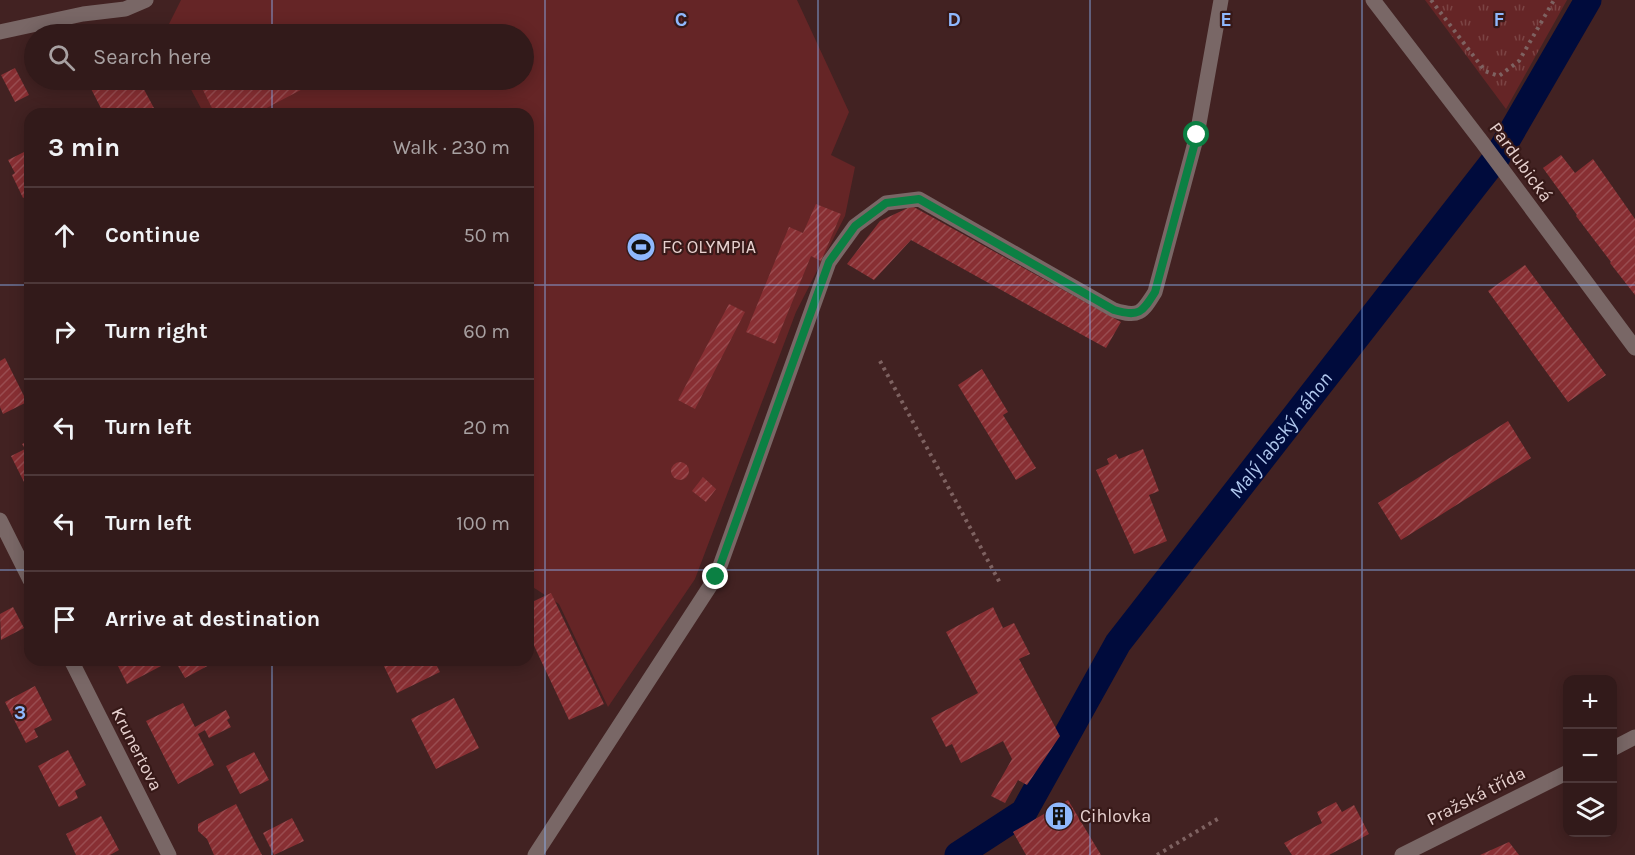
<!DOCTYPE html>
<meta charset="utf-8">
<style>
:root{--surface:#321a1a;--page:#3a2323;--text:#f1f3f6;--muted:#a8a1a2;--line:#4d3839}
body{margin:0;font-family:Karla,sans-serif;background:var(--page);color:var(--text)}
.controls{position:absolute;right:18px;bottom:18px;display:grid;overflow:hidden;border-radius:12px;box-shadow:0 3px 15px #0003}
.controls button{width:54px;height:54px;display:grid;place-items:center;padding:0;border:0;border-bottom:2px solid var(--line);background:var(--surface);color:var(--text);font:30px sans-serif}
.stop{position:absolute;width:18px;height:18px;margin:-14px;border:4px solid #0b8043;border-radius:50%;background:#fff}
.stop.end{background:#0b8043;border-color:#fff;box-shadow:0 2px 6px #0008}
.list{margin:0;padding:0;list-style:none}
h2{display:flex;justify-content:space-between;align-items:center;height:78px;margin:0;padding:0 24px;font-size:26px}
h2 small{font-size:20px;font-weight:400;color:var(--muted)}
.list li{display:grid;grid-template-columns:39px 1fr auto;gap:18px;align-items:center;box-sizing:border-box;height:96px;padding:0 24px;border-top:2px solid var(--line)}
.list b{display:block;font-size:22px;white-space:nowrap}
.list em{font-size:20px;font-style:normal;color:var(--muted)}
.icon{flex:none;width:33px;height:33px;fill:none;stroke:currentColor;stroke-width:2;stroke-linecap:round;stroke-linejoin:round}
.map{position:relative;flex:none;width:1635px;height:855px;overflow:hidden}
.search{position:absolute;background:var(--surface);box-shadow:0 3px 15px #0003;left:24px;top:24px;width:510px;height:66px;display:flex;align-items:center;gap:15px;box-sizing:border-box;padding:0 21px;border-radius:33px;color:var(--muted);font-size:22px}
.panel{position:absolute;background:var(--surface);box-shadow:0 3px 15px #0003;left:24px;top:108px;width:510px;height:558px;border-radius:18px}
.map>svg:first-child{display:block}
.grass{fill:url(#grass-tufts)}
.park{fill:#652526}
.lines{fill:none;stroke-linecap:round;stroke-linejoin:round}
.canal{stroke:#000b3c;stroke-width:27}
.building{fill:url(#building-hatch)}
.path{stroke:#7e6261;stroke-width:4;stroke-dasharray:3 4.5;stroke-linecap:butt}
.minor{stroke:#796766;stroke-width:15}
.route{stroke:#0b8043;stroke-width:8}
.grid{fill:none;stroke:#8fb8fd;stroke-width:1.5;stroke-opacity:0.55}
.labels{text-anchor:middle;stroke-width:4.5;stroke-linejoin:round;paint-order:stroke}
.street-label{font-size:18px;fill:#e7d1cf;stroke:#371918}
.poi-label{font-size:18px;fill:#e7d1cf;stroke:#371918;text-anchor:start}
.water-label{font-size:20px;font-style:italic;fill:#afc7ed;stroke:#371918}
.grid-label{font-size:20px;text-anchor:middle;font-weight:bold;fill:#8fb8fd;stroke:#371918;stroke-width:4.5;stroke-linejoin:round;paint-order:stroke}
</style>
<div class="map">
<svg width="1635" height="855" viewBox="0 0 1635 855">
<defs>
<pattern id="grass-tufts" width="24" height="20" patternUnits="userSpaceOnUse" patternTransform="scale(1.5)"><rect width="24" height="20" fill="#652526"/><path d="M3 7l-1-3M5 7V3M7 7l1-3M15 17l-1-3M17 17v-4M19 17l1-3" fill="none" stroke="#7b4444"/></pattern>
<pattern id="building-hatch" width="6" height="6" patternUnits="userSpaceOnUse" patternTransform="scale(1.5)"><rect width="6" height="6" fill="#882f33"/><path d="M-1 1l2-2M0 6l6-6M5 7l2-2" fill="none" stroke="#994c50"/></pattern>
</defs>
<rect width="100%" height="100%" fill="#422222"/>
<path class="grass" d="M1425,0H1567L1506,109Z"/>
<path class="park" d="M181,0H797L849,112L831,155L855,167L845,216L796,312L695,579L608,707L559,604L528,584V114H204L186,80H524V34H164Z"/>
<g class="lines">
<path class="canal" id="s1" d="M958,855L1024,812L1118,643L1497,157L1588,0"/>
</g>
<path class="building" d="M15,68L29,95L15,102L1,75Z
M90,80H139L155,110L146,114H104L87,81Z
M217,80H314L316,82L255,114H215L202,88Z
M30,149V194L23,198L12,175L15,173L8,160Z
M1561,155L1575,173L1593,159L1635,219V295L1610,263L1611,262L1576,216L1577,215L1543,168Z
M816,204L841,214L821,261L811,256L775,344L746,332L789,227L803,233Z
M912,206L1121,322L1106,348L911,240L874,280L847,264L880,221Z
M1525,265L1606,375L1568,402L1488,291Z
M729,304L745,312L695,409L678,400Z
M5,358L27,402L3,414L0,407V361Z
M982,369L1008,412L1003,415L1036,468L1016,480L958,385Z
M1508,421L1531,458L1401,540L1378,503Z
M30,440V481L25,484L11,456L25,449L22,444Z
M1143,449L1159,491L1149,495L1167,541L1134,554L1096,470L1109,464L1107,459L1116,454L1119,459Z
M671 471a9 9 0 1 1 18 0a9 9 0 1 1-18 0Z
M703,477L716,489L706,502L692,491Z
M551,593L604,704L569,720L528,633V600L530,603Z
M13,607L24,628L1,640L0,614Z
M993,607L1003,628L1014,623L1030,654L1019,659L1060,736L1027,785L1018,780L1005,803L991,796L1012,759L1003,741L961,763L952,744L946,747L931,718L978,693L946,632Z
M115,660H158L161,666L127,684Z
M190,660H211L213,663L185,678L178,666Z
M381,660H434L440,672L397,693Z
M35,686L52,720L34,729L38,737L26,743L5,702Z
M454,698L479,748L436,769L411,719Z
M183,703L195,727L226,710L230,718L227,720L231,727L209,738L205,730L198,734L214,765L178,784L146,721Z
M68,750L86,785L75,791L78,798L59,807L38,766Z
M254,752L269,780L240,794L226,766Z
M1068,800L1101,855H1026L1013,832Z
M1336,802L1342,812L1354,805L1369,834L1329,855H1292L1284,843L1322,823L1317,812Z
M236,804L253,838L262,855H214L207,839L198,831V824Z
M101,816L119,850L110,855H76L66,834Z
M292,818L304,841L274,855L263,833Z
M1509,842L1519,855H1480Z"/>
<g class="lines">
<path class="path" d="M1431,0L1485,71L1499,76L1519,61L1554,0
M880,361L1000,583
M1157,855L1221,817"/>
<path class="minor" d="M1373,0L1482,142L1635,348
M0,32L83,14L125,9L146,0
M0,520L30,580
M71,660L169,855
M1612,749L1635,737
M535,855L716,577L829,262L855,226L886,203L919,199L1114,310C1139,318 1142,313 1155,292L1197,135L1221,0
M1402,855L1568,772"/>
</g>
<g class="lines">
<path class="route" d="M716,577L829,262L855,226L886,203L919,199L1114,310C1139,317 1142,313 1155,292L1197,135"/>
</g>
<path class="grid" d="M272,0V34M545,0V855M818,0V855M1090,0V855M1362,0V855M272,80V114M0,285H30M528,285H1635M0,570H30M528,570H1635M272,660V855"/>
<defs>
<g id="stadium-disc" transform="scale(1.5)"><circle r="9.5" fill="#8fb8fd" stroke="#371918"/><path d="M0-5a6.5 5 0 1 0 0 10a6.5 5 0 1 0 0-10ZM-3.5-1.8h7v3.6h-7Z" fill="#111"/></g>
<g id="building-disc" transform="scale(1.5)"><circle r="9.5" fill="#8fb8fd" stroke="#371918"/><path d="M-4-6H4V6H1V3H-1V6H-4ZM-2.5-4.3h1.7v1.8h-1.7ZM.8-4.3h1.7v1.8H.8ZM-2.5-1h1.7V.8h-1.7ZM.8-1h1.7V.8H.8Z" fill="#111"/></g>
</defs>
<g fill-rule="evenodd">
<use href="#stadium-disc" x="641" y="247"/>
<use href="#building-disc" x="1059" y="816"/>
</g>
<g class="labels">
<g class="street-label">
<text transform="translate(1521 162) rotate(54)" y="6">Pardubická</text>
<text transform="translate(137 749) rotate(63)" y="6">Krunertova</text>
<text transform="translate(1476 796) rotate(-27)" y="6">Pražská třída</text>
</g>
<g class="poi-label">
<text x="662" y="253">FC OLYMPIA</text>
<text x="1080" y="822">Cihlovka</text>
</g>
<g class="water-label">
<text dy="7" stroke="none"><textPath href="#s1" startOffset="536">Malý labský náhon</textPath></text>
</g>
</g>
<g class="grid-label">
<text x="681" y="26">C</text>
<text x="954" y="26">D</text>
<text x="1226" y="26">E</text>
<text x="1499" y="26">F</text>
<text x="20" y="719">3</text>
</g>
</svg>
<div class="controls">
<button>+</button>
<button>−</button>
<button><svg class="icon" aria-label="layers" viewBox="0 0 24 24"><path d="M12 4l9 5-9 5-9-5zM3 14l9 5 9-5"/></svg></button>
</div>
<div class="stop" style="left:1197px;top:135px"></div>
<div class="stop end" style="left:716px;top:577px"></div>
<div class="search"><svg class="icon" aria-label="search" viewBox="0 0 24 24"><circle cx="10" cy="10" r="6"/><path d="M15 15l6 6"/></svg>Search here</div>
<section class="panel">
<h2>3 min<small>Walk · 230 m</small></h2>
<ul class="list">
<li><svg class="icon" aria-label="ahead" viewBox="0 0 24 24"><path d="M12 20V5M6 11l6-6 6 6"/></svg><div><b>Continue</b></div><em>50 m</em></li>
<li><svg class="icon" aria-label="right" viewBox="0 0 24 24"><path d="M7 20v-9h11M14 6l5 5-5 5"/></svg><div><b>Turn right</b></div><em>60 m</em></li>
<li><svg class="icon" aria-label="left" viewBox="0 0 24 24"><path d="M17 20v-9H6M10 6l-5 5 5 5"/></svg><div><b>Turn left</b></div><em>20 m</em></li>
<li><svg class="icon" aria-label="left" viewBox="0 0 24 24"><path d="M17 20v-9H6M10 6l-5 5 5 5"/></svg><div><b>Turn left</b></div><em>100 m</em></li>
<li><svg class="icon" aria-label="arrive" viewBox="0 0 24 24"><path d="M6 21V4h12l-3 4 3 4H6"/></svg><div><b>Arrive at destination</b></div></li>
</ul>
</section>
</div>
